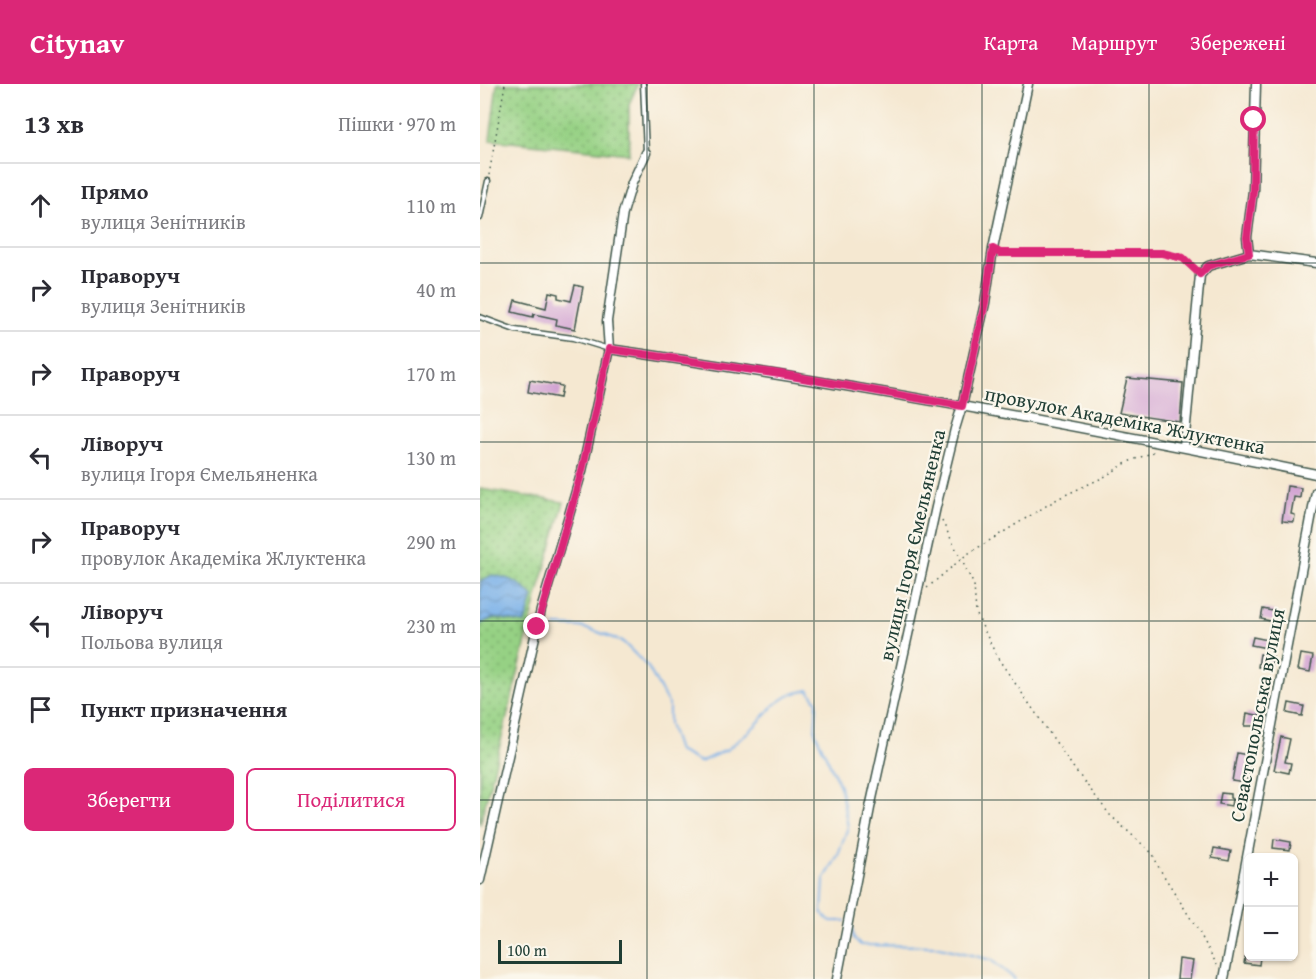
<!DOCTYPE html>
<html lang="uk">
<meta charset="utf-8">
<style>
:root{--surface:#fff;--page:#f7f7f7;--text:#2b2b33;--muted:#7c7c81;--line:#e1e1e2;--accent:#db2777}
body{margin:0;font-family:"Gentium Book Plus",serif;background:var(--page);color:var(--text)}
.controls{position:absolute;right:18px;bottom:18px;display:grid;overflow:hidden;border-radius:9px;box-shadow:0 2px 4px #0004}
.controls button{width:54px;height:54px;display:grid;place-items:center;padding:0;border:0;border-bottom:2px solid var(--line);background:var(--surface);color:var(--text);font:30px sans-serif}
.scale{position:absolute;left:18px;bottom:15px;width:124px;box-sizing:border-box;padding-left:6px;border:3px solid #1f3d34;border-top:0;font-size:16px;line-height:21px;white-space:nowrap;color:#1f3d34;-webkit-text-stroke:4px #fbf7ec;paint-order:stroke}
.stop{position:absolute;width:18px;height:18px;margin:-14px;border:4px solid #db2777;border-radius:50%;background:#fff}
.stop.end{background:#db2777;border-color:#fff;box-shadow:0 2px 6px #0008}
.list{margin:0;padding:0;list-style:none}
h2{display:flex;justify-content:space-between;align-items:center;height:78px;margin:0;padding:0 24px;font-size:26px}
h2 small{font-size:20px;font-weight:400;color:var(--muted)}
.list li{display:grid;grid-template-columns:39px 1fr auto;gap:18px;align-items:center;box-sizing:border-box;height:84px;padding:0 24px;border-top:2px solid var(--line)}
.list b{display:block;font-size:22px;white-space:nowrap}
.list p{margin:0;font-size:20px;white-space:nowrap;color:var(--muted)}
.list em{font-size:20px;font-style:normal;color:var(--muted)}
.actions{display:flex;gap:12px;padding:18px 24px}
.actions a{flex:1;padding:14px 0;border:2px solid var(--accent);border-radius:9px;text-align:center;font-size:21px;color:var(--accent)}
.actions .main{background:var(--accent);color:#fff}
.icon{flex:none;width:33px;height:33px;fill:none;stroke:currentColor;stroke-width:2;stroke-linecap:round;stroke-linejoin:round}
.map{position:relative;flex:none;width:836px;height:895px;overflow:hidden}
header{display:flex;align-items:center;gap:36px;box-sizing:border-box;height:84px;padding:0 30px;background:var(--accent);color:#fff}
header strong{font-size:28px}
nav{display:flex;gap:33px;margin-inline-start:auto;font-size:21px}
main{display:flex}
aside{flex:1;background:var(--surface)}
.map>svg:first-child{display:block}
.green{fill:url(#green-dots);stroke:#5a875c;stroke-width:1.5}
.water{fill:url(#water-waves);stroke:#4c768e;stroke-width:1.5}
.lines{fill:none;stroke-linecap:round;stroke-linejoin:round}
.stream{stroke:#79b0e8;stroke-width:2}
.building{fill:#d1a2d2}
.lane-casing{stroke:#3f574c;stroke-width:7}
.street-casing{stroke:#3f574c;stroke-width:11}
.path{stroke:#3f574c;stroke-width:1.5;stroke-dasharray:1.5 4.5;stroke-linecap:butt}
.lane{stroke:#fff;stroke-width:4}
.street{stroke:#fff;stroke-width:8}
.route{stroke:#db2777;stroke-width:8}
.grid{fill:none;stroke:#1f3d34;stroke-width:1.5;stroke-opacity:0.55}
.labels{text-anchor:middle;stroke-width:4.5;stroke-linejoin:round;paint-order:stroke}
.street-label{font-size:20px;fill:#1f3d34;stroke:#fbf7ec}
</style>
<header>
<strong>Citynav</strong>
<nav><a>Карта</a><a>Маршрут</a><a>Збережені</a></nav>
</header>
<main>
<aside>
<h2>13 хв<small>Пішки · 970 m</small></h2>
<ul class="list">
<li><svg class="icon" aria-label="ahead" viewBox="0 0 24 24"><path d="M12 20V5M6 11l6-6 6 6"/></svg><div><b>Прямо</b><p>вулиця Зенітників</p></div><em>110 m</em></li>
<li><svg class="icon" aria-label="right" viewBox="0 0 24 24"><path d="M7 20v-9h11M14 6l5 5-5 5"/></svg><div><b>Праворуч</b><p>вулиця Зенітників</p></div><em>40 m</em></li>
<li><svg class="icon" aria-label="right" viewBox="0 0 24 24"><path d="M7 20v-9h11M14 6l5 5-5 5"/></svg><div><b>Праворуч</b></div><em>170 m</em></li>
<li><svg class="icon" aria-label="left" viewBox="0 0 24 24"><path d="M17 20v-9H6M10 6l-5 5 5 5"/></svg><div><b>Ліворуч</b><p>вулиця Ігоря Ємельяненка</p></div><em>130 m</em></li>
<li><svg class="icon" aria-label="right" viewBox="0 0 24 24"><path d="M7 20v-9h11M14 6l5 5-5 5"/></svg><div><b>Праворуч</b><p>провулок Академіка Жлуктенка</p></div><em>290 m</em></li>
<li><svg class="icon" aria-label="left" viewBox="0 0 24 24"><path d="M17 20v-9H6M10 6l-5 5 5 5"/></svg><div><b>Ліворуч</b><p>Польова вулиця</p></div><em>230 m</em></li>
<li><svg class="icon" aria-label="arrive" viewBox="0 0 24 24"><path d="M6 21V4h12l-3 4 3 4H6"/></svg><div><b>Пункт призначення</b></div></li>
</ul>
<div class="actions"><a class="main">Зберегти</a><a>Поділитися</a></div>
</aside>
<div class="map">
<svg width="836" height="895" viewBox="0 0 836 895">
<defs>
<pattern id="green-dots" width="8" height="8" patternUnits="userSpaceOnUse" patternTransform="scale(1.5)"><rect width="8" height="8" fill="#96d184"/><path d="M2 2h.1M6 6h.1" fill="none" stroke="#7aab6d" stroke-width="1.8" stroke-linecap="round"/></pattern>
<pattern id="water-waves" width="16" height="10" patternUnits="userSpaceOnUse" patternTransform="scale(1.5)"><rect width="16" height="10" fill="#79b0e8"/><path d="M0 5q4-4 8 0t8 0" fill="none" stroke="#6390bd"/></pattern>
</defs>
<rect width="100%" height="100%" fill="#fbf7ec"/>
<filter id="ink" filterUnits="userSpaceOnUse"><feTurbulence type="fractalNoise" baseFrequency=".0167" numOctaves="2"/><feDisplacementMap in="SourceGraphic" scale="12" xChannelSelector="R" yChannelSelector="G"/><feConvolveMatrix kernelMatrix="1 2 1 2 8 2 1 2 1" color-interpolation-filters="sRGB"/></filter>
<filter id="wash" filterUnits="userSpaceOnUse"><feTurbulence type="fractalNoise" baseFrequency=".008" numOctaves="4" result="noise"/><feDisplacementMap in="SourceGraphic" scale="24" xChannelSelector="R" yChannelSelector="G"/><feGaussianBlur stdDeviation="1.35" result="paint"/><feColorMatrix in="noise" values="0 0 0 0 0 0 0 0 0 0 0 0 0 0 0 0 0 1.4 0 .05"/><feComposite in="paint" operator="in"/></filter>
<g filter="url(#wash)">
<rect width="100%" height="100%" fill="#f5e8d1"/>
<path class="green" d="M17,0H158L149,20V70L10,56Z
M0,405L84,418L58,509L0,741Z"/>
<path class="water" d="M12,491C29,493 42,499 53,513L45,539C28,538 15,528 0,541V498Z"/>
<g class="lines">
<path class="stream" d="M76,542L100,543L118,548L143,558L168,583L189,621V640L198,667L220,678L248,665L276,641L294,621L311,610L329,606L337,618L335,648L360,702L368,743L358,771L344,796L342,827L345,833L351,837H365
M371,842L374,855L381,861L456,862L511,876L535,895"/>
</g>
<g id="blocks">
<path class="building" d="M95,201L103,203L95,245L76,241L77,235L54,230L53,233L32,228L35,216L66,224L69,208L78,210V214L91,217Z
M647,294L703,299L700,338L639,329Z
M50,296L82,302L80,314L48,308Z
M807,402L821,404L820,414L814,413L811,430L815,431L814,438L802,437Z
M783,525L797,528L795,538L781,535Z
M773,553L788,556L787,564L771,561Z
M780,570L793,572L791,582L778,583Z
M821,570L833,572L830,588L818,586Z
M809,619L824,622L822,632L807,629Z
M767,629L782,632L780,642H765Z
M801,653L810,655L805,678L811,679L809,689L794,686Z
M757,669L773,672L766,699L752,697Z
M741,709L750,710V714L752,715L751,722L739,720Z
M794,755L811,758L810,766L793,764Z
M734,764L751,767L749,777L732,774Z
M765,873H780L779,881L764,879Z
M699,875L713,877L710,895H697Z"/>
</g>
</g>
<g filter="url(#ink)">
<use href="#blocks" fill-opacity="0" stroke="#3f574c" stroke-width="1.5"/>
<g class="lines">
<g class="lane-casing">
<path id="lane" d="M163,0L166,68
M0,134L8,97
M0,233L35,246L93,254L129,265"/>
</g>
<g class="street-casing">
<path id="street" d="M769,170L836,179
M129,265C366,299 601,342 836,390
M704,362L720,191L728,182L769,170L767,153L773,107L776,0
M0,796L61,526L102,387L129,265L127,237L143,129L152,99L166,69
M357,895L390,724L456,423L475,345L482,322L505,219L513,165L548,0
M744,895L836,408"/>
</g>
<path class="path" d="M9,91L25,0
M522,169H682L703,174L713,184
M462,437L494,501L496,529L517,573L593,683L630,731L673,770L679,784L718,846L737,881
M447,504L486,471L579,414L624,393L648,378L676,367"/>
<use href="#lane" class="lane"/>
<use href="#street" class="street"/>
</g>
</g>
<g class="lines" filter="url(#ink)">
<path class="route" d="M57,543L102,387L129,265L300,290L482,322L505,219L513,165L520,169H682L703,174L720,190L728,182L769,170L767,153L773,107L774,36"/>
</g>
<path class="grid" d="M167,0V895M334,0V895M502,0V895M669,0V895M0,179H836M0,358H836M0,537H836M0,716H836"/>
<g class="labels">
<g class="street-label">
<text transform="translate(645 336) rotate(11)" y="7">провулок Академіка Жлуктенка</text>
<text transform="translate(432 461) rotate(-77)" y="7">вулиця Ігоря Ємельяненка</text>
<text transform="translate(777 631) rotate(-79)" y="7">Севастопольська вулиця</text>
</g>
</g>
</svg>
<div class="controls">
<button>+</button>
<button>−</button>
</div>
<div class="scale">100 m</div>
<div class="stop" style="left:774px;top:36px"></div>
<div class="stop end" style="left:57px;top:543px"></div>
</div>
</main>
